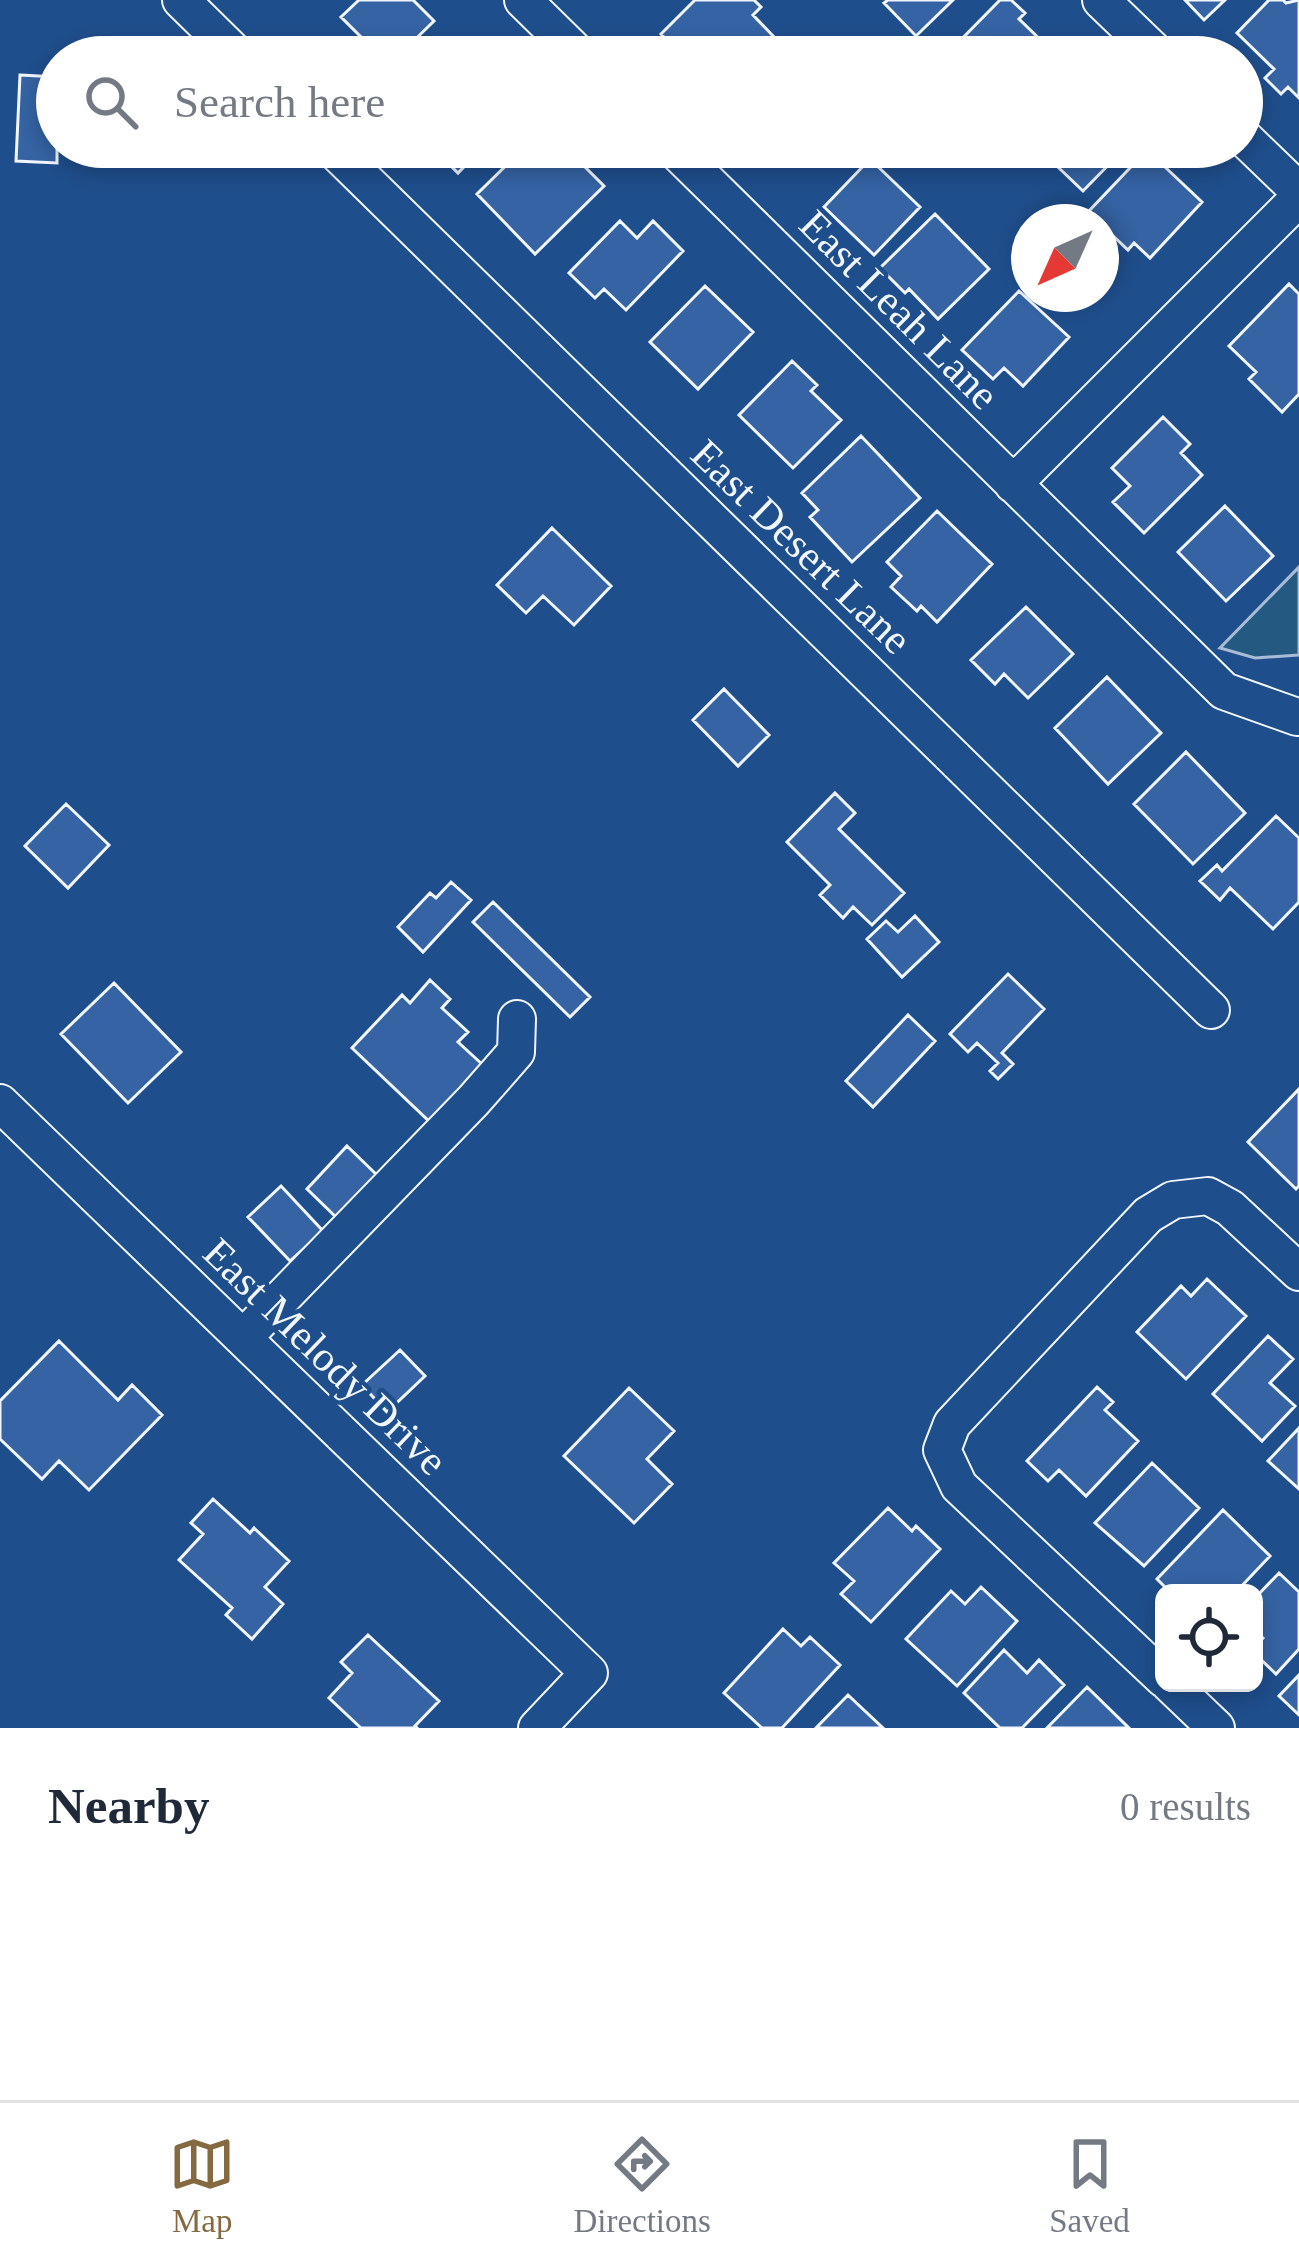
<!DOCTYPE html>
<style>
:root{--surface:#fff;--page:#f2f2f3;--text:#1f2937;--muted:#747a83;--line:#e0e1e3;--accent:#846941}
body{margin:0;font-family:Georgia,serif;background:var(--page);color:var(--text)}
.controls{position:absolute;right:36px;bottom:36px;display:grid;overflow:hidden;border-radius:18px;box-shadow:0 6px 18px #0003}
.controls button{width:108px;height:108px;display:grid;place-items:center;padding:0;border:0;border-bottom:3px solid var(--line);background:var(--surface);color:var(--text);font:60px sans-serif}
.compass{position:absolute;left:1011px;top:204px;width:108px;height:108px;border-radius:50%;background:var(--surface);box-shadow:0 6px 18px #0003;rotate:225deg}
.list{margin:0;padding:0;list-style:none}
h2{display:flex;justify-content:space-between;align-items:center;height:156px;margin:0;padding:0 48px;font-size:51px}
h2 small{font-size:39px;font-weight:400;color:var(--muted)}
.icon{flex:none;width:66px;height:66px;fill:none;stroke:currentColor;stroke-width:2;stroke-linecap:round;stroke-linejoin:round}
.map{position:relative;flex:none;width:1299px;height:1728px;overflow:hidden}
.search{position:absolute;background:var(--surface);box-shadow:0 6px 18px #0003;left:36px;right:36px;top:36px;height:132px;display:flex;align-items:center;gap:30px;box-sizing:border-box;padding:0 42px;border-radius:66px;color:var(--muted);font-size:45px}
.sheet{height:372px;background:var(--surface)}
nav{display:flex;justify-content:space-around;align-items:center;box-sizing:border-box;height:168px;border-top:3px solid var(--line);background:var(--surface);font-size:33px;color:var(--muted)}
nav a{display:grid;justify-items:center;gap:6px}
nav .on{color:var(--accent)}
.map>svg:first-child{display:block}
.green{fill:#245a82;stroke:#a8bbd7;stroke-width:3}
.building{fill:#3563a3;stroke:#f2f6ff;stroke-width:3}
.lines{fill:none;stroke-linecap:round;stroke-linejoin:round}
.minor-casing{stroke:#f2f6ff;stroke-width:40}
.minor{stroke:#1f4e8c;stroke-width:36}
.labels{text-anchor:middle;stroke-width:9;stroke-linejoin:round;paint-order:stroke}
.street-label{font-size:42px;fill:#f2f6ff;stroke:#1f4e8c}
</style>
<div class="map">
<svg width="1299" height="1728" viewBox="0 0 1299 1728">
<rect width="100%" height="100%" fill="#1f4e8c"/>
<path class="green" d="M1299,567V655L1255,658L1220,648Z"/>
<path class="building" d="M359,0H413L434,21L397,57H361L355,51L366,42L341,17Z
M695,0H754L761,7L753,15L775,38L756,57H683L661,34Z
M888,0H953L916,36L884,3Z
M1000,0H1011L1025,13L1019,19L1049,48L1040,57H944Z
M1185,0H1225L1204,20Z
M1269,0H1283L1286,3L1299,0V98L1288,87L1281,94L1265,78L1274,69L1237,33Z
M20,75L57,77V163L16,161Z
M438,147H483L458,173L435,150Z
M525,147H565L604,186L535,254L477,194Z
M1037,147H1126L1083,191Z
M1147,150L1202,202L1150,258L1134,243L1128,250L1088,212Z
M870,159L920,207L874,255L824,207Z
M935,214L989,269L938,319L909,289L905,293L880,268Z
M620,221L637,238L653,221L683,251L626,310L604,289L595,298L569,273Z
M1289,284L1299,294V394L1282,412L1249,379L1256,372L1229,346Z
M705,286L753,332L698,389L650,342Z
M1019,291L1069,337L1023,386L1004,368L993,379L962,350Z
M792,361L817,385L811,391L841,420L793,468L739,415Z
M1163,417L1190,444L1181,453L1202,475L1144,533L1113,502L1130,486L1112,468Z
M861,436L920,498L852,562L810,517L818,510L802,493Z
M1225,506L1273,556L1226,601L1178,552Z
M937,511L992,564L937,622L921,606L917,611L891,587L901,576L887,562Z
M552,528L611,586L574,625L543,596L526,613L497,585Z
M1026,607L1073,654L1028,698L1004,674L995,684L971,660Z
M1107,677L1161,733L1108,784L1055,728Z
M724,689L769,735L738,766L693,720Z
M1186,752L1245,813L1193,864L1134,804Z
M835,793L855,813L839,829L904,893L872,925L853,907L843,918L820,895L830,885L787,842Z
M66,804L109,845L68,888L25,846Z
M1276,816L1299,838V902L1273,929L1230,888L1220,900L1200,881L1217,865L1222,871Z
M451,882L471,900L423,952L398,927L430,893L436,898Z
M493,902L590,997L570,1017L473,922Z
M915,916L939,942L902,977L867,939L886,921L898,932Z
M1008,974L1044,1009L1002,1053L1013,1064L998,1079L990,1071L998,1063L977,1043L968,1052L950,1034Z
M430,980L450,999L442,1008L468,1032L458,1042L484,1066L431,1123L352,1048L402,995L410,1003Z
M114,983L181,1052L128,1103L61,1034Z
M908,1015L935,1041L873,1107L846,1081Z
M1299,1089V1186L1296,1189L1248,1142Z
M347,1146L377,1175L337,1218L307,1189Z
M281,1186L323,1231L290,1261L248,1217Z
M1207,1279L1246,1316L1186,1379L1137,1332L1181,1286L1191,1296Z
M1268,1336L1293,1359L1270,1383L1295,1406L1262,1441L1213,1394Z
M59,1341L118,1400L132,1385L162,1415L89,1490L59,1461L42,1479L0,1439V1401Z
M400,1350L425,1376L387,1412L362,1385Z
M1097,1387L1113,1402L1105,1410L1138,1441L1086,1496L1059,1470L1048,1481L1027,1461Z
M629,1388L674,1431L647,1459L672,1484L634,1523L564,1456Z
M1299,1428V1489L1268,1461Z
M1152,1463L1199,1508L1144,1566L1095,1523Z
M213,1499L250,1533L254,1528L289,1561L265,1587L283,1604L252,1639L226,1615L232,1608L179,1560L203,1534L191,1523Z
M888,1508L912,1531L916,1526L940,1549L871,1622L841,1594L854,1581L834,1563Z
M1223,1510L1270,1556L1235,1593H1171L1157,1579Z
M1279,1573L1299,1592V1649L1276,1674L1254,1653V1648L1263,1638L1254,1630V1599Z
M981,1587L1017,1621L957,1686L906,1639L951,1591L965,1604Z
M783,1629L801,1646L810,1637L840,1665L782,1728H762L724,1693Z
M368,1635L439,1701L415,1726L417,1728H361L329,1698L352,1673L341,1662Z
M1004,1650L1027,1673L1039,1660L1064,1685L1022,1728H1000L964,1693Z
M1299,1675V1715L1279,1696Z
M1087,1687L1129,1728H1047Z
M848,1695L883,1728H816Z"/>
<g class="lines">
<g class="minor-casing">
<path id="minor" d="M181,0L239,57
M523,0L581,57
M1101,0L1160,57
M1242,136L1299,191
M331,147L1211,1010
M672,147L1224,691L1297,717
M1013,484L1299,198
M0,1103L589,1673L537,1728
M243,1338L473,1101L516,1052L517,1019
M1164,1679L959,1486L942,1450L952,1424L1148,1215L1173,1200L1208,1196L1230,1208L1299,1272
M1169,1683L1216,1728"/>
</g>
<use href="#minor" class="minor"/>
</g>
<g class="labels">
<g class="street-label">
<text transform="translate(900 309) rotate(45)" y="15">East Leah Lane</text>
<text transform="translate(802 546) rotate(44)" y="15">East Desert Lane</text>
<text transform="translate(326 1356) rotate(44)" y="15">East Melody Drive</text>
</g>
</g>
</svg>
<div class="controls">
<button><svg class="icon" aria-label="locate" viewBox="0 0 24 24"><circle cx="12" cy="12" r="6"/><path d="M12 2v4M12 18v4M2 12h4M18 12h4"/></svg></button>
</div>
<svg class="compass" viewBox="-18 -18 36 36"><path d="M0-13l5 13h-10z" fill="#e53935"/><path d="M0 13l5-13h-10z" fill="#747a83"/></svg>
<div class="search"><svg class="icon" aria-label="search" viewBox="0 0 24 24"><circle cx="10" cy="10" r="6"/><path d="M15 15l6 6"/></svg>Search here</div>
</div>
<section class="sheet">
<h2>Nearby<small>0 results</small></h2>
<ul class="list">
</ul>
</section>
<nav>
<a class="on"><svg class="icon" aria-label="map" viewBox="0 0 24 24"><path d="M3 6l6-2 6 2 6-2v14l-6 2-6-2-6 2zM9 4v14M15 6v14"/></svg>Map</a>
<a><svg class="icon" aria-label="directions" viewBox="0 0 24 24"><path d="M12 3l9 9-9 9-9-9zM9 14v-3h6M13 9l2 2-2 2"/></svg>Directions</a>
<a><svg class="icon" aria-label="saved" viewBox="0 0 24 24"><path d="M7 4h10v16l-5-4-5 4z"/></svg>Saved</a>
</nav>
